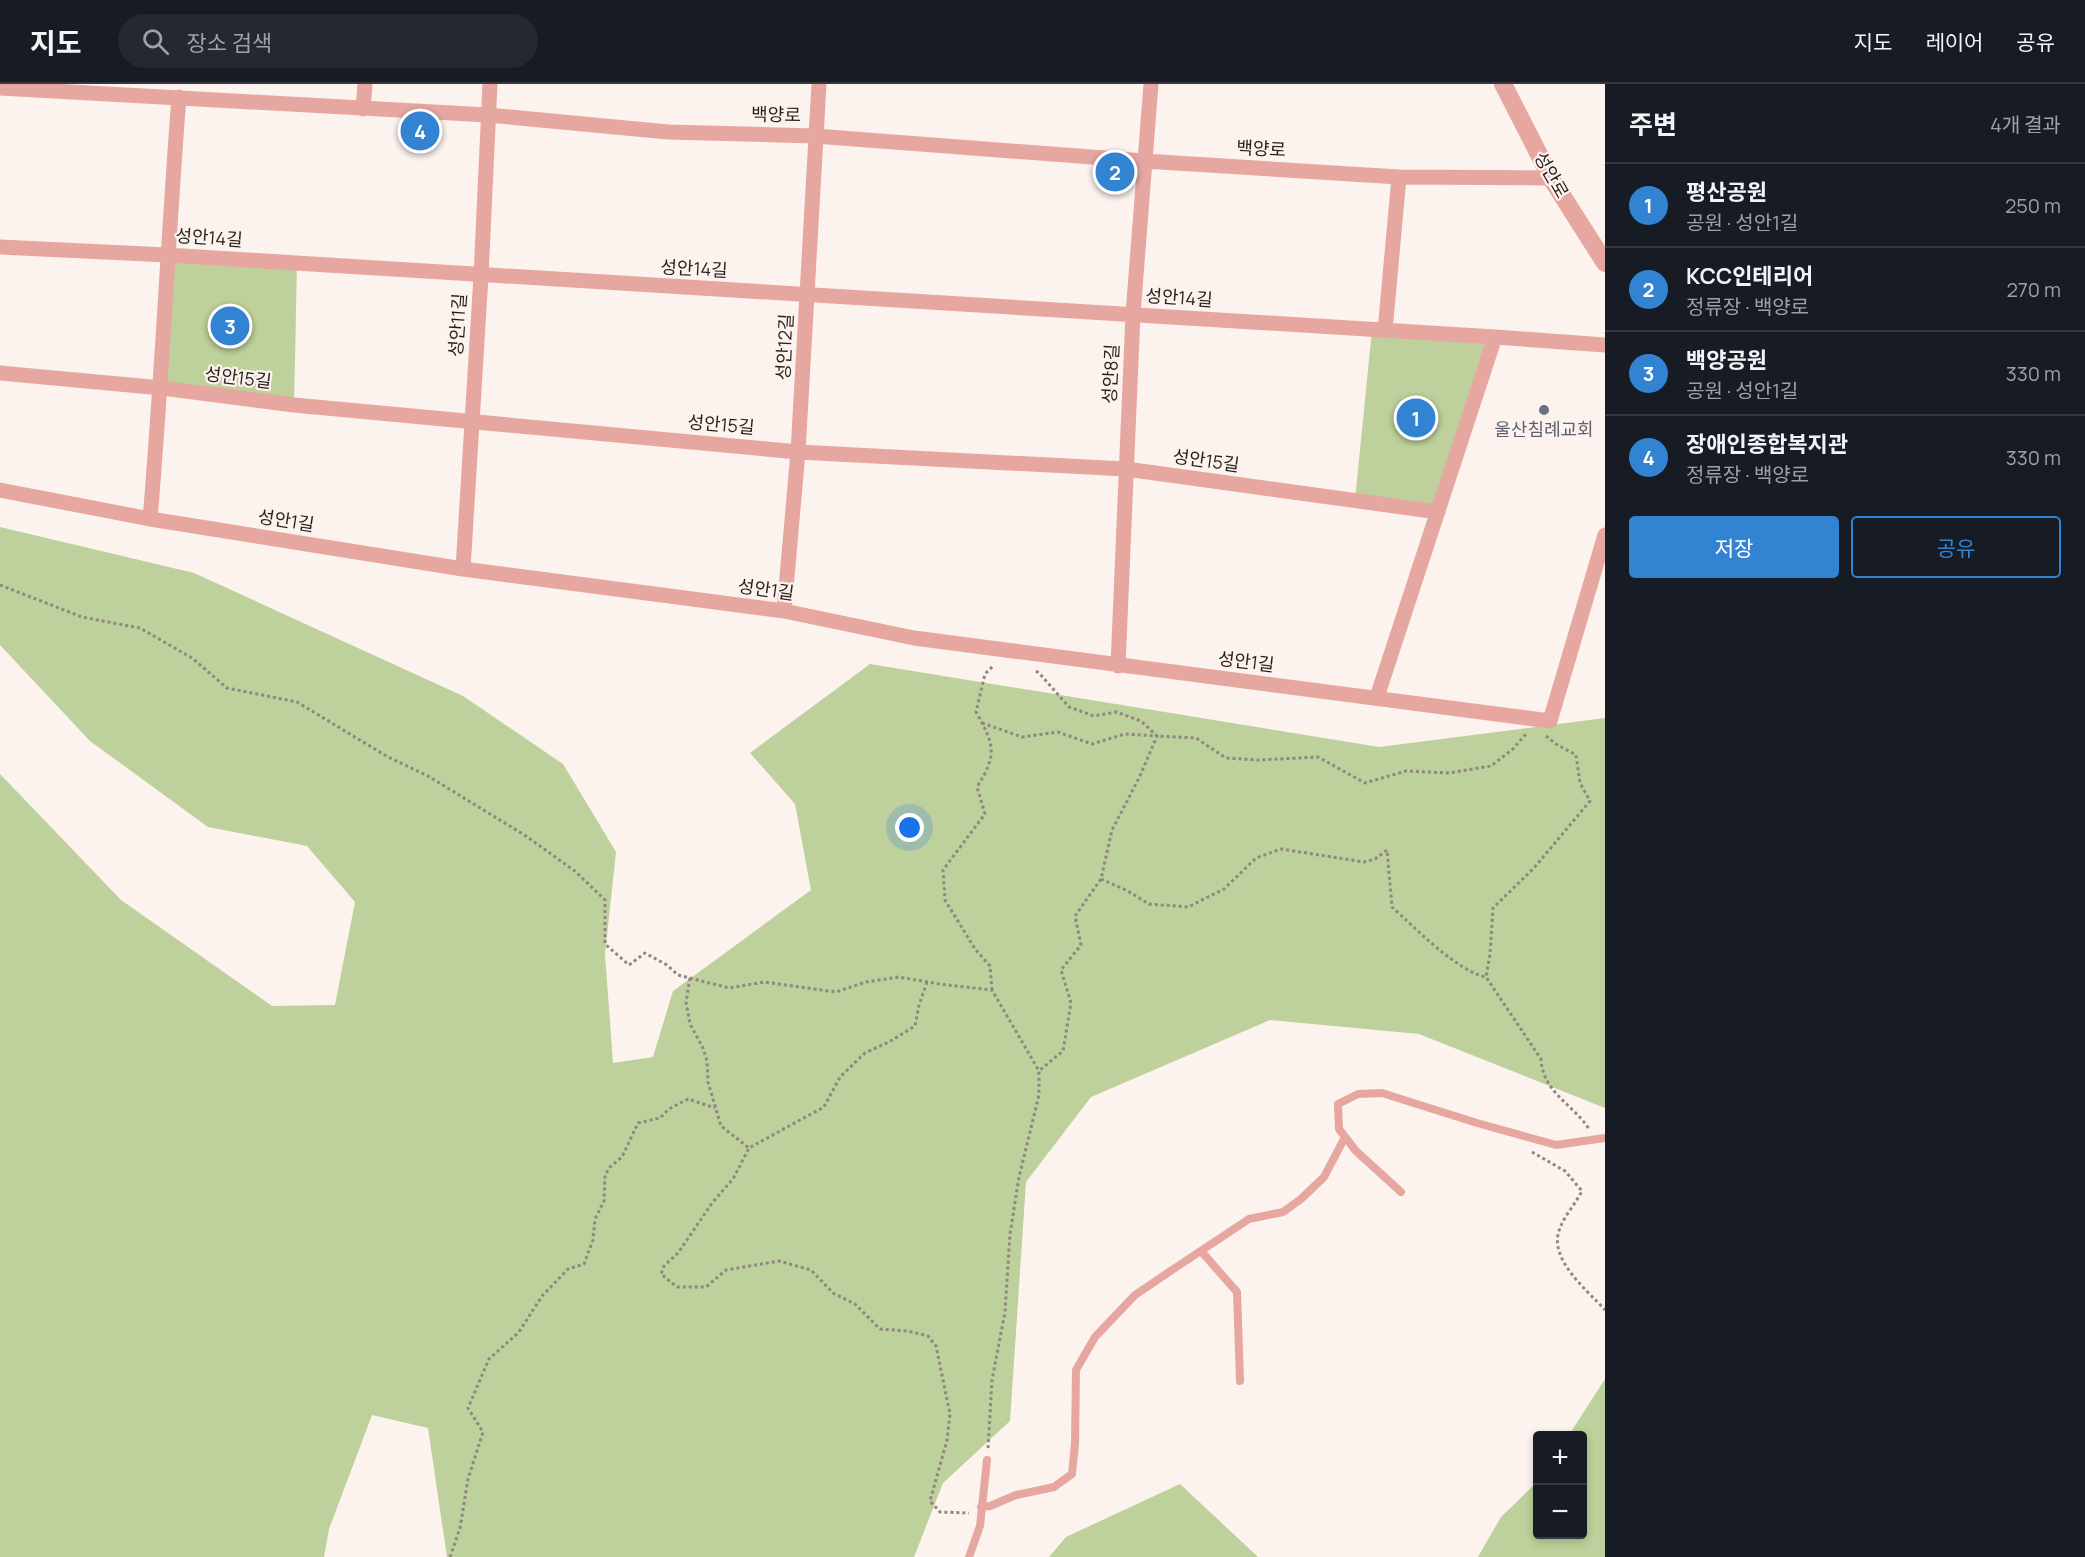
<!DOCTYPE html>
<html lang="ko">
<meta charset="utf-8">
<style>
:root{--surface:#171b24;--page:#242831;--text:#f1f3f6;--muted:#9ea1a6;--line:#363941;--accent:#3283d2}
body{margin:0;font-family:Manrope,"Noto Sans KR",sans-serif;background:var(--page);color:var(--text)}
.controls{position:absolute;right:18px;bottom:18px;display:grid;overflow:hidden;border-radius:6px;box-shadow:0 3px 9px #0003}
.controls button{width:54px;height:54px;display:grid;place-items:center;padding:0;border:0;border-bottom:2px solid var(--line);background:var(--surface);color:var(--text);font:30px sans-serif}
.you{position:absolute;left:910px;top:744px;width:21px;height:21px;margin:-15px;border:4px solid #fff;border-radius:50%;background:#1a73e8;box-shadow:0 0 0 9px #1a73e833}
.badge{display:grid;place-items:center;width:39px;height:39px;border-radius:50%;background:var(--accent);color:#fff;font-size:20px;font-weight:700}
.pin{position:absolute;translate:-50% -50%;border:3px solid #fff;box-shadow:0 2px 6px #0006}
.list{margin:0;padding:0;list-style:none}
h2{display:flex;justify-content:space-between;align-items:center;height:78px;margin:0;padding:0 24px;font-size:26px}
h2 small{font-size:20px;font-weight:400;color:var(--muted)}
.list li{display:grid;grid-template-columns:39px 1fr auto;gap:18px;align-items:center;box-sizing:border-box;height:84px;padding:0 24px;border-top:2px solid var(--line)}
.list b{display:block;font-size:22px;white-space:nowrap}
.list p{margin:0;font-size:20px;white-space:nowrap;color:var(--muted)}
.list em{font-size:20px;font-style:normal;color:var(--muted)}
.actions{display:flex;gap:12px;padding:18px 24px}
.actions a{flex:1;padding:14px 0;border:2px solid var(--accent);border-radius:6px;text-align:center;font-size:21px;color:var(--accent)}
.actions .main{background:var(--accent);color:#fff}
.icon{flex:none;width:33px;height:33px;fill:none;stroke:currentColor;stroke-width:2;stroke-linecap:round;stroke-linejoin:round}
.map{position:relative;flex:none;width:1605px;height:1473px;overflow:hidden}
header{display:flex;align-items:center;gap:36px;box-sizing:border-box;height:84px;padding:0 30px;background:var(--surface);border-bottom:2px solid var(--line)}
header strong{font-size:28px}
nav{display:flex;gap:33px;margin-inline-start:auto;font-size:21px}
.search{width:420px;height:54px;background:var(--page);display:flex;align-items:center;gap:15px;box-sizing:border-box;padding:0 21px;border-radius:33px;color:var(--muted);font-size:22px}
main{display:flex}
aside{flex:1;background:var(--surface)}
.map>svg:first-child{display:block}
.green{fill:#bed09b}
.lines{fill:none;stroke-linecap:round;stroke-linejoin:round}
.path{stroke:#908682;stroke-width:3;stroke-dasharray:3 3;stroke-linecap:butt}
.service{stroke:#e7a7a1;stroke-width:8}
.minor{stroke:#e7a7a1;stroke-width:15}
.tertiary{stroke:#e7a7a1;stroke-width:18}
.worship-dot{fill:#6b7280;stroke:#fcf2ee;stroke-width:2}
.labels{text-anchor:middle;stroke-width:4.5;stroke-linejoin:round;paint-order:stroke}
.street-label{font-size:18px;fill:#281f1b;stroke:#fcf2ee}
.worship-label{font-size:18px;fill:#5b616d;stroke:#fcf2ee}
</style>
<header>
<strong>지도</strong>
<div class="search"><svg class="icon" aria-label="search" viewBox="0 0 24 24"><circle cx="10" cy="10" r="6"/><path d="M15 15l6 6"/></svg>장소 검색</div>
<nav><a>지도</a><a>레이어</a><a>공유</a></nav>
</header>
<main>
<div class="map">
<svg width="1605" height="1473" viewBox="0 0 1605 1473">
<rect width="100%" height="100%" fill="#fcf2ee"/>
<path class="green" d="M167,171L297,180L294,321L162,304Z
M1372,246L1495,253L1438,428L1355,416Z
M0,443L194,489L463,612L563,680L616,768L605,870L613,979L653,973L673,907L811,806L795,720L750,669L870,580L1379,663L1605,634V1024L1419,950L1270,936L1091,1013L1026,1098L1010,1337L943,1399L914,1473H447L428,1344L372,1331L329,1445L324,1473H0V690L121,816L272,922L335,921L355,818L307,762L208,743L90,657L0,561Z
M1605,1295V1473H1478L1501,1433L1537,1398L1538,1450H1582V1352L1569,1351Z
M1180,1400L1258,1473H1049L1066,1453Z"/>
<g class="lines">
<path class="path" d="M0,501L82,533L140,544L192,574L227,604L297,618L388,673L428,692L526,752L576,788L605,816V860L629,881L645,869L667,881L678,891L729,904L764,898L836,908L866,898L899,893L939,900L992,906L1039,987V1011L1019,1093L1010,1150L1005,1228L992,1296L988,1365
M1036,587L1039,589L1069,623L1094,632L1116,628L1141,637L1157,652L1196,654L1226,674L1258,676L1318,673L1365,699L1406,687L1449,689L1491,682L1513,665L1526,650
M982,639L1022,653L1058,648L1092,660L1125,650L1157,652L1139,694L1112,746L1101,795L1075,832L1081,861L1061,886L1071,919L1063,967L1040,986
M1546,652L1556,660L1576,671L1580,699L1590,717L1534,784L1493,824L1490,870L1486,893L1541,975C1543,1009 1573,1020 1589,1045
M1101,795L1126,806L1149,820L1188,823L1224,805L1256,774L1281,765L1364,778L1375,775L1387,766L1392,823C1414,843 1458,888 1486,893
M690,894L686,918L690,940L703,964L707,977L708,998L721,1042L749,1064
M927,898L919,921L915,942L889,958L865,969L840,993L824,1023L749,1064L733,1095L712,1119L678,1169L664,1182L661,1190L677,1203H706L726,1186L779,1177L811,1186L833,1209L855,1220L880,1245L908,1247L928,1252L936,1262L950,1330L947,1356L930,1417L940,1428L969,1429
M992,906L990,882L975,865L945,816L943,786L985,730L977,703C998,670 994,660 976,628L985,590L994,581
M1532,1068L1565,1087L1582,1107C1576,1119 1565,1131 1560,1144C1547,1174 1586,1205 1605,1226
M450,1473L460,1444L468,1395L483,1348L468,1324L489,1275L519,1248L542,1212L568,1185L584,1180L593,1156L595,1135L604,1117L605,1091L610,1083L622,1073L638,1039L660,1034L669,1025L688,1015L715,1024"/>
<path class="service" d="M1401,1108L1356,1067L1339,1045L1338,1020L1358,1010L1382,1009L1477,1039L1556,1061L1605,1054
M1201,1167L1237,1208L1240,1297
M981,1423L990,1422L1016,1411L1054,1403L1072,1390L1075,1360L1076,1286L1095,1253L1135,1211L1175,1184L1249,1135L1283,1128L1301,1115L1324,1093L1345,1053
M969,1473L980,1442L987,1376"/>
<path class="minor" d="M0,4L488,31L668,48L815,52L1144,77L1399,93L1551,94
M363,25L365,0
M0,163L167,171L1495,253L1605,261
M1385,247L1399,93
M0,289L162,304L294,321L798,368L1126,385L1438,428
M0,406L150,435L463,485L784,527L914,554L1550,637L1605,451
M150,435C162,295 168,154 179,13
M463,485L481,192L490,0
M784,527L798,368L819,0
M1118,582L1133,230L1151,0
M1377,613L1495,253"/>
<path class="tertiary" d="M1503,0L1551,94L1605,179"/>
</g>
<circle class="worship-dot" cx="1544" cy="326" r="6"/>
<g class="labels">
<g class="street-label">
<text transform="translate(776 31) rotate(1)" y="6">백양로</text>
<text transform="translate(1261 65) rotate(3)" y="6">백양로</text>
<text transform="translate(1551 91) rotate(60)" y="6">성안로</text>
<text transform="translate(209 154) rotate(4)" y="6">성안14길</text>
<text transform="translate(694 185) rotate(3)" y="6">성안14길</text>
<text transform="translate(1179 214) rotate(4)" y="6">성안14길</text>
<text transform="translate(458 241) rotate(-86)" y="6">성안11길</text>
<text transform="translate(785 263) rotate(-87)" y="6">성안12길</text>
<text transform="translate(1111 290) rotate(-87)" y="6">성안8길</text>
<text transform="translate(238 294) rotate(7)" y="6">성안15길</text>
<text transform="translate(721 341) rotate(5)" y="6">성안15길</text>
<text transform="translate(1206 377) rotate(8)" y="6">성안15길</text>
<text transform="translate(286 437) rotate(9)" y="6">성안1길</text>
<text transform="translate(766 506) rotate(8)" y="6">성안1길</text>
<text transform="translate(1246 578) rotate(7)" y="6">성안1길</text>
</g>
<g class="worship-label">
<text x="1544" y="352">울산침례교회</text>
</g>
</g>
</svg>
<div class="controls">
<button>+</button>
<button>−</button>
</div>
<div class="you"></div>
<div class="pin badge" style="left:1416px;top:334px">1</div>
<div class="pin badge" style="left:1115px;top:88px">2</div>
<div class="pin badge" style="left:230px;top:242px">3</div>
<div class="pin badge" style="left:420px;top:47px">4</div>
</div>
<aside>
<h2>주변<small>4개 결과</small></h2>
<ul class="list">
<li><span class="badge">1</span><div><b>평산공원</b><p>공원 · 성안1길</p></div><em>250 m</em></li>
<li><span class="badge">2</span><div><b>KCC인테리어</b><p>정류장 · 백양로</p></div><em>270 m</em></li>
<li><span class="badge">3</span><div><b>백양공원</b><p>공원 · 성안1길</p></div><em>330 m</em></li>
<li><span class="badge">4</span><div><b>장애인종합복지관</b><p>정류장 · 백양로</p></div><em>330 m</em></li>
</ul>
<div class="actions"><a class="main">저장</a><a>공유</a></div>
</aside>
</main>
